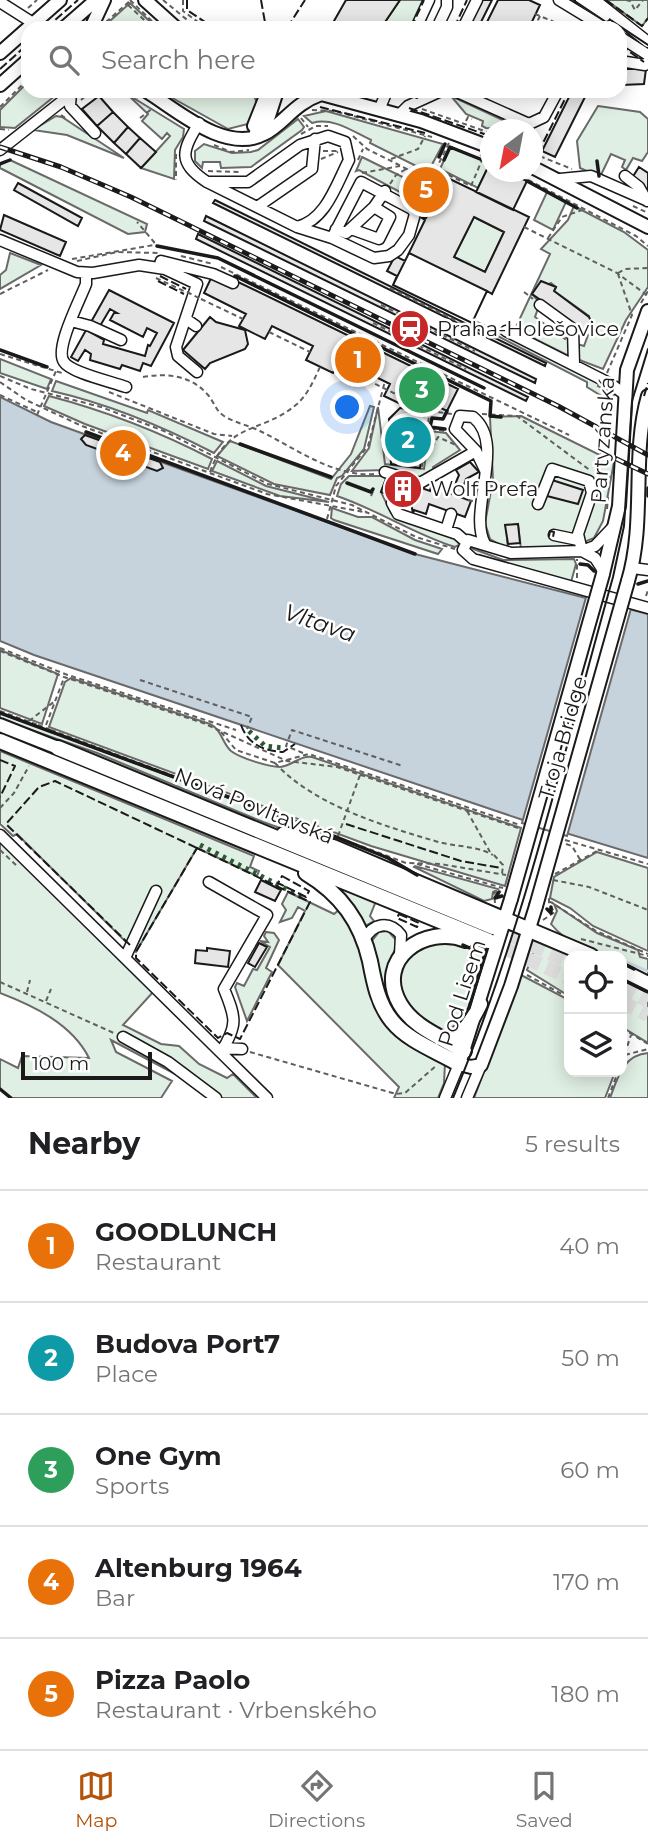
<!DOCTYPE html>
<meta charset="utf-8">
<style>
:root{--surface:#fff;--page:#f2f2f2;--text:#202124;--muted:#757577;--line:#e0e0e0;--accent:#b45309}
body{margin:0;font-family:Montserrat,sans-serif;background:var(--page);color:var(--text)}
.controls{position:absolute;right:21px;bottom:21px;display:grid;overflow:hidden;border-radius:14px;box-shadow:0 4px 18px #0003}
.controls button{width:63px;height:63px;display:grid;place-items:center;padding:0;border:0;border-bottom:2px solid var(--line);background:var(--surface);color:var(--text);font:35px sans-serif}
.compass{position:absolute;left:480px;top:119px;width:63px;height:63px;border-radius:50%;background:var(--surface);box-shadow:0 4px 18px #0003;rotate:212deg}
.scale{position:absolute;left:21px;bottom:18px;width:131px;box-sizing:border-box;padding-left:7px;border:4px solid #1a1a1a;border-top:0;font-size:19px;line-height:24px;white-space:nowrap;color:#1a1a1a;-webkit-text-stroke:5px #fff;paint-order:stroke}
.you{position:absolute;left:348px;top:408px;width:24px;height:24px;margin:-18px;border:5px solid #fff;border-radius:50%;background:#1a73e8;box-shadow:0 0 0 10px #1a73e833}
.badge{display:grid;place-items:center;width:46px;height:46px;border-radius:50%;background:var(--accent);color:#fff;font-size:23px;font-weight:700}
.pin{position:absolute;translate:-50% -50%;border:4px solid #fff;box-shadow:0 2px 7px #0006}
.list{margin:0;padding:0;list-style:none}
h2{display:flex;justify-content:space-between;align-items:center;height:91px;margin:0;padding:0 28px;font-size:30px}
h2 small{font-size:23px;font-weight:400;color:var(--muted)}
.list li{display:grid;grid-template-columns:46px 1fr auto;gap:21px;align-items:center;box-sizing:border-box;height:112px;padding:0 28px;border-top:2px solid var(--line)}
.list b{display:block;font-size:26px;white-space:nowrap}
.list p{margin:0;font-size:23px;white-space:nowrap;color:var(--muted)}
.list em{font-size:23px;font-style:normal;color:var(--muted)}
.icon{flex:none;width:38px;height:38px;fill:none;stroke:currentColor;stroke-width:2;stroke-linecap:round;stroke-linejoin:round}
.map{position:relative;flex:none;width:648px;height:1098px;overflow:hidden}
.search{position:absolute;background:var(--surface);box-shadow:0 4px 18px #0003;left:21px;right:21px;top:21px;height:77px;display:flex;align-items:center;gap:18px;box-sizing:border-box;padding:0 24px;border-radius:21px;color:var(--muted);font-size:26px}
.sheet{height:651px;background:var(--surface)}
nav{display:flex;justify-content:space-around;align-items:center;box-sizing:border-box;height:98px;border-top:2px solid var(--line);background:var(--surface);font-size:19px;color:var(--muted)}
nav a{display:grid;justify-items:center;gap:4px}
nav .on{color:var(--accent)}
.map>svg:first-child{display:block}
.green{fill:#e0efe3;stroke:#6a6a6a;stroke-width:2;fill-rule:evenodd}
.water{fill:#c6d2dc;stroke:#6a6a6a;stroke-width:2}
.pier{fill:#fff;stroke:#6a6a6a;stroke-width:2}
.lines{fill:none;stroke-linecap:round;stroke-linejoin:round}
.stream{stroke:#c6d2dc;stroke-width:2.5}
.building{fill:#e6e6e6;stroke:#1a1a1a;stroke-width:2;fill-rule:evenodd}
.highway-tunnel{stroke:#ddd;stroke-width:14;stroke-dasharray:14 7;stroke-linecap:butt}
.minor-casing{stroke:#1a1a1a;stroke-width:13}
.major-casing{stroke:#1a1a1a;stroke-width:16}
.highway-casing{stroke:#1a1a1a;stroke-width:18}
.path{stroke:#5f5f5f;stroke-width:2;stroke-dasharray:5 3.5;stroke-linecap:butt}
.minor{stroke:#fff;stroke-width:10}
.major{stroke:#fff;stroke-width:12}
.highway{stroke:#fff;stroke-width:14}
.tram{stroke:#1a1a1a;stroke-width:2}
.rail-casing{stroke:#1a1a1a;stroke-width:5}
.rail{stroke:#fff;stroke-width:2.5;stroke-dasharray:8;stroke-linecap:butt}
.major-bridge-casing{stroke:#1a1a1a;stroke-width:16;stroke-linecap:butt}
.path-bridge{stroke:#5f5f5f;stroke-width:2;stroke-dasharray:5 3.5;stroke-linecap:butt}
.major-bridge{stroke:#fff;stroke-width:12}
.hedge{stroke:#2b5a34;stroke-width:5;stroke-dasharray:3.5 5;stroke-linecap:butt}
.fence{stroke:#1a1a1a;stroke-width:2;stroke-dasharray:9 3.5;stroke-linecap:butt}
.wall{stroke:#1a1a1a;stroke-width:3.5}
.labels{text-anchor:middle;stroke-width:5;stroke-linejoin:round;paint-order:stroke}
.poi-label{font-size:21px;fill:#1a1a1a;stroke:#fff;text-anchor:start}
.street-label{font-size:21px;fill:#1a1a1a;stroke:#fff}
.water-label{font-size:23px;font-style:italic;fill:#1a1a1a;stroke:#fff}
</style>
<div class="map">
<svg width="648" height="1098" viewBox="0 0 648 1098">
<rect width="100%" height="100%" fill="#fff"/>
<path class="green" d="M400,0H424L411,28H381Z
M606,0H648V18L642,26Z
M130,3L157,28H102Z
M28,82V91H61L15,128L0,127V110Z
M160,91H252L257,103L248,124L228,129Z
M127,94L184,129L183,137L175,150L174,179L141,168L170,136L167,133L162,139L142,121L148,114Z
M451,96L522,129L486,128L482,126L483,121L466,114Z
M598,106L640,112L648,119V152L642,161L633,158L626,170L622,167L625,160L611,154L600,177L580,168L577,141Z
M326,111L443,144L428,172L370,143L371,140C352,131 333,117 312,123L304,116Z
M56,116L62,117L124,158L67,135L33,130Z
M298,119L304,127L302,130L251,167L221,168L220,162H203L202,168L195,161V151L204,144L232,153L251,152L258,150Z
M450,147L490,163L478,188L440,169Z
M362,157L423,187L413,199L359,170L356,171Z
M10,160L147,224L145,232L128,234L0,168V164Z
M547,192L566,202L553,230L534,220Z
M574,206L624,232L648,250V287L626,320L603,369L569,356L515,329L550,254L541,249L568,220ZM551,283L556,287L554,291L589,316L580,329L588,335L584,346L577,344L569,335L565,339L535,317L540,303L532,294Z
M474,217L504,232L485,272L454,257Z
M10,253L41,265L0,289V275L6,270Z
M473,320L600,382L598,386L614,394L613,403L587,387V382L472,323Z
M0,359L51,379L47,389L0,373Z
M56,381L147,413L148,410L223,442L214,453C162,426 109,404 52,391Z
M49,396C106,411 160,432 212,459L208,469L85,424L44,406Z
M370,406L374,407L364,449L342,476L337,478L330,495L274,484L217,456L230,441L331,479L351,454Z
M378,407L385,464L424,469L429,431L446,433L460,450L433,467L436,472L424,479L386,470L352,471L369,448Z
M521,416L614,462L603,521L594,538L570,548L521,549L518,524L506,526L508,549L490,539L485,523L493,480L490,417Z
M217,461L266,486L329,502L280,496L212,471Z
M349,476H387L381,492L391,513L458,539L459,545L455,547C414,534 378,510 337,496L341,484Z
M332,508L358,517H372L415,540L442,549L438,554L334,520L331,518Z
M471,548L503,560L574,559L576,564L571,582L472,553L469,549Z
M0,650L58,674L42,724L0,708Z
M71,678L210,724C222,730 222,743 231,751C240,758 269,767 280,767C292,766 300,755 312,757L521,828L505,886L371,846L49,727L65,682Z
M0,713L389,858L430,882L263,822L97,753L0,719Z
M0,751L254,856L250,867L259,871L257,876L197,848L136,952L17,834L13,836L0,824Z
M0,842L154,991L123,1025L161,1044L179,1046L199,1064L227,1078L233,1074L257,1098H219L185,1068L177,1075L111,1040L116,1052L172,1081L161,1098H11L0,1089V1059L18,1068L22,1056L89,1058C72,1024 34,1006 0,993Z
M597,852L648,868V951L593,926L570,908L550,898L554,877Z
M414,867L415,866L498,889L493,892L492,899L484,901Z
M336,885L376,901L370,916L374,921L365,926L353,905Z
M288,892L334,914L340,909L358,941L374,1001L445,1063L444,1083L438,1098H394L399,1087L278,965L305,911L298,907L292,918L280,922L286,910L282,904Z
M554,904L597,933L638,950L640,957L648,959V976L622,963V956C596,956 567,944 551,924L557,911Z
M388,931L397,941C396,952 388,961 387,972C380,1015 420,1033 452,1049L450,1053C387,1018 387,1012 371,942L379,932Z
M266,932L274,933L279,940L266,968L272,972L247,1021L235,987L237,983L244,986L253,969L257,970L270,947L260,941L268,942L264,936Z
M542,940L578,956H569V996L527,970L536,946Z
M438,941L462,945L485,955L466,1016L450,1029L451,1032C427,1034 394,1001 398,976C400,968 407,959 410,951Z
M521,975L569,1000V1072H615L605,1098H474Z
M622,979L648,992V1043L622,1027Z
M648,1053V1098H610C618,1077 623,1055 648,1053Z"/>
<path class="water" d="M0,397L51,422L415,554L648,614V858L523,820L34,655L0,641Z"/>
<path class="pier" d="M587,594L632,605L567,836L522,823Z"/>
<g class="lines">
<path class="stream" d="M622,960L648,971"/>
</g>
<path class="building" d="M346,0H400L381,28H330Z
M482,0H492L478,28H468Z
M498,0H529L540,5L529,28H495L486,24Z
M621,69H646L644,84L622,85Z
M572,91L587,93L555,157L542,151Z
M99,96L113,112L97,126L82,109Z
M113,112L128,127L114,143L97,126Z
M128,127L140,138L126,154L114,143Z
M140,138L156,152L141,168L126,154Z
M490,163V172H507L527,181L513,210L476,192Z
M639,167L648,173V190L632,178Z
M431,170L529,217L492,294L487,291L472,323L393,285L397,276L387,271L395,256L405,261L425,220L422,218H426L437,197L422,190ZM474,217L504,232L485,272L454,257Z
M18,183L82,218L78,226L14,190Z
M215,200L546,363L545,366L213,203Z
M4,215L66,242L60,256L0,230Z
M206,216L536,379L535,383L204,221Z
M198,234L528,397L526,401L196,239Z
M409,253L487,291L472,323L393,285Z
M212,276L234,280L458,389L447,411L415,396L409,408L384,396L390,384L340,359L333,373L306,360L313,346L272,326L265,339L239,326L246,314L204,293Z
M541,281L556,287L554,291L589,317L591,321L584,330L532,294Z
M109,290L174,323L151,366L143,363L140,371L122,365L120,369L90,360L91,354L85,350L78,361L71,357L86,330L104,340L103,344L145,356L148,345L150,346L157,333L147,328L143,337L110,320L114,313H117L110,309L100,326L91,322Z
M210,317L216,322L245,330L248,344L245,349L210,363L205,369L183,350Z
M400,408L406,409L421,425L426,426L420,468L391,464L389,419Z
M85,435L160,462L163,468L157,471L86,445L81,439Z
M470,462L479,472L466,479L460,497L471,501L465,517L429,504L426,514L414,510L413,514L411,503L381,492L387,476L430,491L431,487L451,494L459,475L456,470Z
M552,480L583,490L578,504L547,496Z
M518,524L520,543L508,544L505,525Z
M261,880L281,890L275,901L255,892Z
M259,943L267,947L255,967L248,963Z
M207,948L230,951L228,967L195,963L196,950L207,951Z"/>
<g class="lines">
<path class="highway-tunnel" d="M493,927L569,962
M489,941L569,978
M622,987L648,1001
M622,1002L648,1015"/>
<g class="minor-casing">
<path id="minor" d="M559,0L605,28
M581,0L605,16
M595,0L648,42
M0,2L33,23
M416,28L429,0
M437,28L447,7V0
M463,28L477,0
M620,37L648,55
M620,61L645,65L648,62
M71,91L70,106L95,133
M455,91L529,124L544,117L558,91
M379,110L387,91
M399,115L408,106L441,91
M199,123C182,151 177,162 207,182
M328,136L345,142L349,160C336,185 326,220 297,227L207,182H248L300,145Z
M0,150L75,91
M625,176L639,187L647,201
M560,179L591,176L648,201
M405,199L423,207
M257,207L312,169L315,139
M297,227L332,238L374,258L389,256L398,250L409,235L415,214L412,209L361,182L332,238
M336,229L346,233L374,207L385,191
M351,229L379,239L390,217L374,207
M0,240L77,272L93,273L139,265L165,269L197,284L176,347L178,356L197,372
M159,268L161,261L213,274L233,283
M86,273V284C80,300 54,349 64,362C71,373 113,382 126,387
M540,305L573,329L574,365
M186,319L196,326
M71,321L90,326L121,340
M506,331L611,384L624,394
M485,470L476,451L455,429L460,416L473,417C507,444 467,511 485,544
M385,472L420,483L476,451
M392,503L398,514L457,534L465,541
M538,504L552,469L589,481L592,493L578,534L582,551
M613,527L595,546L582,551L511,553L468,540L463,550L473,559L648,608
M446,530L451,514
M554,535L578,540
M582,551L595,558L604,572
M632,568L648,570
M0,835L267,1098
M209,882L267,915L224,989C236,1018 238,1025 221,1052
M364,940C373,923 389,920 401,935L400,955
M125,958L156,891
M123,1037L168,1062L216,1098
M223,1048L242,1049
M445,1098L459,1064
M467,1098L481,1065"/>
</g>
<g class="major-casing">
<path id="major" d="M145,0L176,28
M64,28L96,0
M91,28L104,0
M0,53L60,0
M0,85L28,60
M146,91C177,110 225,154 264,134C284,124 293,104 321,94
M314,92L421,121L490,147
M254,126L268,91
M256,132L269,116L277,91
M532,167L648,227
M603,574L619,506L627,370L648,311
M628,581C646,521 631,456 648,396
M0,725L58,748
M481,1065L471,1067L459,1064L511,899
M481,1065L511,986L536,906"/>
</g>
<g class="highway-casing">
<path id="highway" d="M0,741L489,941
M58,748L493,927
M284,834L333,847L591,956
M306,873C341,894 361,922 370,961C374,982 378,1004 392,1021C408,1041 437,1051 459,1064
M622,971L648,984
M440,1038C463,1040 471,1022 480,1004
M464,1051C442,1037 414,1028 400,1004C374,959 425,924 466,940"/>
</g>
<path class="path" d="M163,0L197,28
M183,0V11L206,28
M626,0L630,1L635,10L643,0
M128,5L153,28
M28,8L37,0
M535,14L569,28
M106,22L131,0
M534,28L540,16
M127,91L138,98
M227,91L253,95
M355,91L376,97
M81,100L91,91
M0,107L28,79
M422,109L490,133
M312,110L334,111L432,137
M61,115L68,120
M140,118L153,108
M301,118L308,127
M466,121L468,117L472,119
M0,129L9,130
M301,134L316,126H328
M353,136L367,149L427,179
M449,143L436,169L471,186L482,160
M214,145L231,152L249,150
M323,151H338
M532,153L572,169
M176,154V180
M480,155L490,160
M321,159L338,152
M391,159L418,149L425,136
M358,160L363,149
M208,171L241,172
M513,172L636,236L648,246
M362,173L400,166
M390,184L396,175L406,169
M633,206L648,213
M524,227L617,273L648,296
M548,238L562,217L585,209
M181,256L213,264
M72,259L154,245V242L137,222
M77,261L117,252L158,253
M221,267L569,435
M618,273L625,269L648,268
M156,278L186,292
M390,288L483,334
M524,292L533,299
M0,294L48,270
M201,299L243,319
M641,303L648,291
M381,305L475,351
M373,323L466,369
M269,332L310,352
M0,354L62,373
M337,365L430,411L427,428
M607,373L632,315L618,274
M0,376L31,389L101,407L164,431L268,484L352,505L416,537L455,549
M143,377C167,373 191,375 208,395C214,402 216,411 224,416C235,423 248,425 260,431C295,448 333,477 374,474
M0,382L26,400L82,426L267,494L369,513
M109,392L214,434L232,436
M0,395L37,412
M430,411L452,414
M482,414L517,416L591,471
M37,415L56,371
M444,431L427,428L422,466L438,437L458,446
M210,472C228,421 262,434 297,404C308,394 314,380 320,367
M465,481L475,482
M600,483L610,476
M371,496L374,489
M468,500L473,501
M607,509L608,497
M327,519L336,486L368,446L385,381
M577,578V559
M646,596L648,590
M0,648L65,674L236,730
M0,651L64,677L203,723L287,761L337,767L521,829
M140,680L252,717L247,729
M0,711L38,725
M29,721L55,701
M46,725L64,678
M51,730L406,863L440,864L506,875
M221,732L236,750L275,763L309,754L520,825
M303,753L286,746L292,730L403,766
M275,763C314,805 381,825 435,841C454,847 475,845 493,855
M0,808L14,793L29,766
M467,811L490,852
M338,836L360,775
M565,840L648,864
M566,844L572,846L581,861
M0,850L17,866
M494,855L503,865L502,874
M417,864L503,888
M555,874L597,851
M553,880L589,887L648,910
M549,901L596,931L648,954
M495,903L494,893L501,891
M543,920L555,912L549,905V897
M581,939L648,956
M527,975L569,998
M0,982L116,1034
M27,992L30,980
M46,1001L51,989
M622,1028L648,1044
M250,1052L396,1094L405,1093L437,1065
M625,1055L648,1049
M622,1062L631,1035
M608,1098L618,1072"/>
<use href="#minor" class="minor"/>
<use href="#major" class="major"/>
<use href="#highway" class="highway"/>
<path class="tram" d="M573,0L615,28
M612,21L648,45
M453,1098C523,931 564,751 613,577L624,526L632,401L648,349"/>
<g class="rail-casing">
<path id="rail" d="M0,147L61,167L131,197L558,406L648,455
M602,452L648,474"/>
</g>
<use href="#rail" class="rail"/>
<g class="major-bridge-casing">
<path id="major-bridge" d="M511,899L603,574
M536,906L628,581"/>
</g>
<path class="path-bridge" d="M130,0L159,28
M187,292L201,299
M38,725L51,730"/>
<use href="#major-bridge" class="major-bridge"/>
<path class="hedge" d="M249,731L265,746L283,748
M200,845L306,899"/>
<path class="fence" d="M187,0V10L214,28
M261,0L266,28
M606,0L642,26L648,18
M46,28L78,0
M287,28L305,0
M411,28L424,0
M454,28L467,0
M620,45L644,62
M0,69L28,44
M402,91L417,98L423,91
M320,107L425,133
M409,108L490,136
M538,153L569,91
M160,276L186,289
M158,281L184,294
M644,396L648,383
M550,531L554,532L553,537L549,536Z
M241,725C248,744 263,751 283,752L295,744
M0,760L15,766L0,797
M346,824L461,861L501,868
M197,848L310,902L240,1039L227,1033L218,1038L136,958V952Z
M282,876L309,891L306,897L278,883Z
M399,914L419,923L417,927L397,918Z
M130,945L6,824L39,787L55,781L197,848"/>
<path class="wall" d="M439,157L445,144
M444,160L450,147L490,163
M597,161L599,176
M0,164L10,160
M527,181L577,208
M157,246L218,258L484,388
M235,276L491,401L490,416L501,417
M0,350L47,367
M445,429L430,427L432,418L443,419L447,411
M86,432L415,554
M240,444L331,477
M347,483L371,492L373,489
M648,488V496
M580,564L588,565L594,571
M638,584L648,581
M0,713L329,834L388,858L417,875
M499,892L495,898L502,896
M547,909L551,913V907
M463,945L485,955
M622,963L634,969
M622,979L648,992
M456,1026L469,1008L486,950
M0,1089L11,1098"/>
</g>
<defs>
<g id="station-disc" transform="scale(2.0125)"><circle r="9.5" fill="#c62828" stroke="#fff"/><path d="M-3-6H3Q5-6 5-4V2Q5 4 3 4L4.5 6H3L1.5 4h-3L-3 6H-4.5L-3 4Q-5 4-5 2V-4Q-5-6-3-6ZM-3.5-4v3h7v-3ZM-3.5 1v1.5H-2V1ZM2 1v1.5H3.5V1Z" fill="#fff"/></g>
<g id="building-disc" transform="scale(2.0125)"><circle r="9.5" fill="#c62828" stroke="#fff"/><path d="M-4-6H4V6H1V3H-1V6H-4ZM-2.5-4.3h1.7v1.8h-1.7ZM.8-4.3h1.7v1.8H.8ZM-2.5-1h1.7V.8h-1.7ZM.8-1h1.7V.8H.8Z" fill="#fff"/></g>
</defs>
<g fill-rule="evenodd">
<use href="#station-disc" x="410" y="329"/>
<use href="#building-disc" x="403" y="489"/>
</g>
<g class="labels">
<g class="poi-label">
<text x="437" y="336">Praha-Holešovice</text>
<text x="430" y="496">Wolf Prefa</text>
</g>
<g class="street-label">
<text transform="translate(603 440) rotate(-86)" y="7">Partyzánská</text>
<text transform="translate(563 738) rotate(-74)" y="7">Troja Bridge</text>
<text transform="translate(254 806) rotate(22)" y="7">Nová Povltavská</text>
<text transform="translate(462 993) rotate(-72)" y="7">Pod Lisem</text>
</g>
<g class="water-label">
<text transform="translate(320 623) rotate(19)" y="8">Vltava</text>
</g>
</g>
</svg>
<div class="controls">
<button><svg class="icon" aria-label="locate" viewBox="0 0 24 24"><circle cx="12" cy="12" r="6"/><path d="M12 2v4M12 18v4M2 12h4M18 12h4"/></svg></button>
<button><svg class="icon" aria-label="layers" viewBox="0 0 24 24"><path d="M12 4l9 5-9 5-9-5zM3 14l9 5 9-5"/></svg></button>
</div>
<svg class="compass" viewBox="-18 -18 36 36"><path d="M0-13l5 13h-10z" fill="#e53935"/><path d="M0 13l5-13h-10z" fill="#757577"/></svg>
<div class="scale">100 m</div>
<div class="you"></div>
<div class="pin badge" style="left:358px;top:360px;background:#e8710a">1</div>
<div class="pin badge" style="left:408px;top:440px;background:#0f9aa8">2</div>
<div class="pin badge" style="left:422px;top:390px;background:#2e9e5b">3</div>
<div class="pin badge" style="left:123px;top:453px;background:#e8710a">4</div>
<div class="pin badge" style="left:426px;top:190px;background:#e8710a">5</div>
<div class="search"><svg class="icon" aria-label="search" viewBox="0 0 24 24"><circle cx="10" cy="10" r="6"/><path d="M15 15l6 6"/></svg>Search here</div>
</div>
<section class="sheet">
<h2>Nearby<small>5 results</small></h2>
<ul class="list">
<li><span class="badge" style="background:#e8710a">1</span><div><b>GOODLUNCH</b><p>Restaurant</p></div><em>40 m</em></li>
<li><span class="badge" style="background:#0f9aa8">2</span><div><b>Budova Port7</b><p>Place</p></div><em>50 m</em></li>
<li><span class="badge" style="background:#2e9e5b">3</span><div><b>One Gym</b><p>Sports</p></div><em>60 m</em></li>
<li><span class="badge" style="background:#e8710a">4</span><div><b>Altenburg 1964</b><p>Bar</p></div><em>170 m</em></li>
<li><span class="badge" style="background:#e8710a">5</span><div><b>Pizza Paolo</b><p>Restaurant · Vrbenského</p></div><em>180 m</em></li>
</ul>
</section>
<nav>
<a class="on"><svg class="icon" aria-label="map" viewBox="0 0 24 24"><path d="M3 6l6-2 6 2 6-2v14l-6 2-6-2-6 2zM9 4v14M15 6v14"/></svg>Map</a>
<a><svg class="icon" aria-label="directions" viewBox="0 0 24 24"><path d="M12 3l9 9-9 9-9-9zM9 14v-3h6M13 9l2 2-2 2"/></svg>Directions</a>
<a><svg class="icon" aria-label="saved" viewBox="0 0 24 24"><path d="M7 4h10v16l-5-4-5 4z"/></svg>Saved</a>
</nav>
